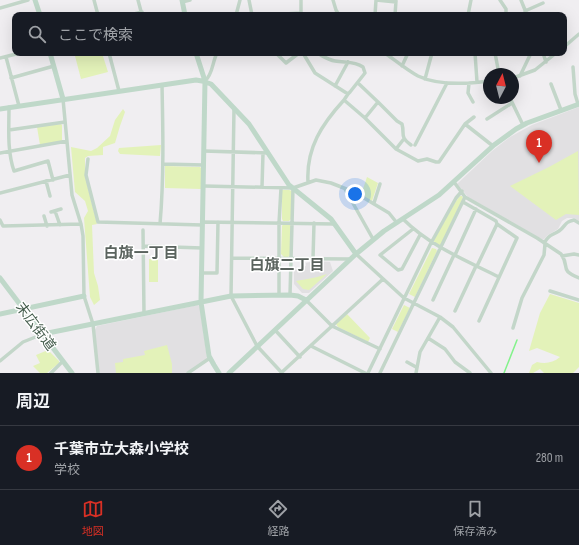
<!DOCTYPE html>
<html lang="ja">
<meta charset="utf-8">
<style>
:root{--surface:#171b24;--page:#242831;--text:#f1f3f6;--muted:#9ea1a6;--line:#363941;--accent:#d93025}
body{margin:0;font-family:"Sofia Sans Condensed","Noto Sans JP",sans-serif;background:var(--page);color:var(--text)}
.compass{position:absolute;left:483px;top:68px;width:36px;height:36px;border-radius:50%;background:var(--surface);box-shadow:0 4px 16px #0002;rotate:7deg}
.you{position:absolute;left:355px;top:194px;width:14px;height:14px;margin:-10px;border:3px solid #fff;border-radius:50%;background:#1a73e8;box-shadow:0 0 0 6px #1a73e833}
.badge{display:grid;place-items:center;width:26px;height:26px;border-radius:50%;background:var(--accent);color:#fff;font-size:13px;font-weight:700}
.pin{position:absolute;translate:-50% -33px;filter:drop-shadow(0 1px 2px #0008)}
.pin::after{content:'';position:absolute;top:21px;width:14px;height:12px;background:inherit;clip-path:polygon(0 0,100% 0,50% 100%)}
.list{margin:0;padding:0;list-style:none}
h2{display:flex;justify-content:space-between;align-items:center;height:52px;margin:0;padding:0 16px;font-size:17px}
h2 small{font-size:13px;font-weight:400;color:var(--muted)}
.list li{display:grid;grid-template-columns:26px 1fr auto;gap:12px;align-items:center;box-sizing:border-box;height:64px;padding:0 16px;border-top:1px solid var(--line)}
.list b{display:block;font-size:15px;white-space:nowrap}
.list p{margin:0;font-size:13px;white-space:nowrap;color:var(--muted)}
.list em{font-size:13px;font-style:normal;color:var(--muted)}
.icon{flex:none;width:22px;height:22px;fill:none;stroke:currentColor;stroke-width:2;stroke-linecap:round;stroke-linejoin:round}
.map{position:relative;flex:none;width:579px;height:373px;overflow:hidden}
.search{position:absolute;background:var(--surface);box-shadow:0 4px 16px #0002;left:12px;right:12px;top:12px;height:44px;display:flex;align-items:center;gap:10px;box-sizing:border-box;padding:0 14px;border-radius:8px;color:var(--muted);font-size:15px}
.sheet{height:116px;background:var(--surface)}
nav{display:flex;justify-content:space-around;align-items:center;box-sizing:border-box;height:56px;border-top:1px solid var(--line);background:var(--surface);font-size:11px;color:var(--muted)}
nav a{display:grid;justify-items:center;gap:2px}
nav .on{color:var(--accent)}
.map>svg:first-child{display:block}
.education{fill:#e1e0e2}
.green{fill:#e3f2b9}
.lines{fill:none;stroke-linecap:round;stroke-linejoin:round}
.stream{stroke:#83f28b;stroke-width:1.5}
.street{stroke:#c3d6c9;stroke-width:3.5}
.secondary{stroke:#bfd8c9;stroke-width:5}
.labels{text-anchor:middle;stroke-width:3;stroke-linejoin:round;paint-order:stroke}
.street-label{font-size:14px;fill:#455d4d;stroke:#fff}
.neighbourhood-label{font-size:15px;font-weight:bold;fill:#5a635e;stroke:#fff}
</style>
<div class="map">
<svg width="579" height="373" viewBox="0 0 579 373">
<rect width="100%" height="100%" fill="#f0eef1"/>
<path class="education" d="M579,107V221L574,218H567L562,221L558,229L548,235L543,240L468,197L457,184L492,151L510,137L532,125Z
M315,261L330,262L333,271L309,293H302L294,284V270L306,266V263Z
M198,305L200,307L207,359L186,373H99L95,330L97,326Z"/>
<path class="green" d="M86,53H102L108,72L81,79L75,56Z
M123,109L125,112L120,126L115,143L103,147V155L88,156L85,158V176L97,224L92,225L94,273L98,286L100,300L94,305L90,297L84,218L88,211L85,201L75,192L71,147L91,151L97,148L110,136L115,120Z
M61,124L62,125V142L40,145L37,127Z
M161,145L160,156L120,154L118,151L119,148Z
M578,151L579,215L566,214L556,220L510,186L549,167Z
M165,166L200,167L201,168V189L165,188Z
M367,177L378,183L372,201L361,195Z
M282,190H289L292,191L291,219L289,221H283L282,219Z
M460,196H462L463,198L440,246L433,241L456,201Z
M283,224H289L291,226V255L288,257H284L281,254L282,226Z
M432,248L436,249L437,251L415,297L409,294Z
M149,259H158V282H149Z
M327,274L309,290L303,289L296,281C306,279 316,278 327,274Z
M550,294L579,303V367L573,373H544L540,369L533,373H529L532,365L537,362C545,364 553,363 560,357L537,348L529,351L540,313Z
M404,305L410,308L398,332L392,329Z
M347,314L370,338L368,342L338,327L336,324Z
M167,345L172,364V373H116L115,363L123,362V359L145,355L144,351Z
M48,350L59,361V363L47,373H40L33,366L40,363L36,355Z"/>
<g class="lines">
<path class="stream" d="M504,373L517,340"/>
<path class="street" d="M94,0L98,15
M138,0L142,15
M249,0L252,15
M301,0V15
M333,0L336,10L339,15
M500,0L506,9V15
M521,0L527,15
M182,2L190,0
M0,8L28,0
M525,11L543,3
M130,15L142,12
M236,15L240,0
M268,15L301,13
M375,15L376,0L396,2
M395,15L396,1
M468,15L471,0
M564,47L579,34
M109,53L119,91
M276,53L286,63L299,53
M303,53L315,73L348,94L350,92L365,73L363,67C354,61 345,63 335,61C328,60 323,56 317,53
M385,53C396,61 407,70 418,76C439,86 467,84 489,81
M437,53L475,54
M475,53L477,82
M495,53L499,74
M543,53L546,62
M6,57L19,106
M0,58L20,53
M402,66L408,53
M573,67L575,94L578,104
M520,76L531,53
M11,78L54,66
M513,78L535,70L556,53
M425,79L432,53
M205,81C213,74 212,63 217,53
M358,83L378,102L397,121L402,124C405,135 399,136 411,145
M469,83L468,93L473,102
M551,84L561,110
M335,86L348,62
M348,94L344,100L365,118L396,149L418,161L427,159L436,162H439L465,124L474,117
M510,98L523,125
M63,99L72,195L81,224L83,236L84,296L93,324L98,373
M9,107C9,128 7,151 14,171L48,161L53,180
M234,108L231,296L257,346L282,373
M365,118L378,102
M487,119L512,103
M465,124L493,146
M9,130L65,122
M415,145L447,83
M396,149L403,140
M204,151L268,153
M0,153L67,141
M88,159L86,175L98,222L202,225
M163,164L204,165
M46,181L50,196
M308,182C306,148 322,124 344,100
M454,182L465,197L537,238L561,254C571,268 558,269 579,278
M204,186L293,188L316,180L331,183L354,192L389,213L397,223
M262,187L263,153
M345,189L373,239
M0,193L70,175
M463,202L496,221L497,224L517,238L479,321
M374,203L380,184
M55,211L60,225
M51,212L61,209
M44,216L47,226
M403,219C430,246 465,260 499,277
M0,220L3,226L81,224
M202,222L334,224
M160,224C164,178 163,131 162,85
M413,229L380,255L398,270L402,269L420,235
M143,230L144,313
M544,243C550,234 551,236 559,231C566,226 564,222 574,220L579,223
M143,246L202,248
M356,254L404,298L440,317L453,327L491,373
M455,255L476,209
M562,256L574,254L579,255
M232,258L350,259
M313,259L314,223
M477,266L497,224
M202,273H217L218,222
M550,291L579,300
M279,295V223L281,188
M290,295L293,188
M306,300L332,326L380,349
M433,300L454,255
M455,311L476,266
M513,328L522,298L544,255L545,244
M275,330L300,357
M428,338L445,349L455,362L470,373
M311,346L365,373
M0,361L23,342L43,334
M407,362L416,367
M51,373L63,361
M188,373L210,358
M281,373L383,279
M368,373L431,243L456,198L462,191
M380,373L465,197
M416,373L420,352L440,317"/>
<path class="secondary" d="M35,0L40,15
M182,0L185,15
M50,53L63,99
M196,53L205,81L201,302L209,356L214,365L219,373
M0,109L196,80L202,81L211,84L249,124L289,185L331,219L356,254
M0,278L72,373
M0,314L84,296
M43,334L231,296L290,295L298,296L306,300
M229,373L356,254L384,231L439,195L494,145L516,129L527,123L579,104"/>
</g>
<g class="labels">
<g class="street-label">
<text transform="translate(36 326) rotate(53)" y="5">末広街道</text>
</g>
<g class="neighbourhood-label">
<text x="141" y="258">白旗一丁目</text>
<text x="287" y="270">白旗二丁目</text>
</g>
</g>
</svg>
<svg class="compass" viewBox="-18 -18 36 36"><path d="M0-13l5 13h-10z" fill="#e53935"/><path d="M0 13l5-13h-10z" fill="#9ea1a6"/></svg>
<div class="you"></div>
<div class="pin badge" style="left:539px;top:163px">1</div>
<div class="search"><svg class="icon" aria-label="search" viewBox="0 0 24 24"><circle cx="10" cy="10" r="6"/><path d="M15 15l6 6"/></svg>ここで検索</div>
</div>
<section class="sheet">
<h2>周辺<small></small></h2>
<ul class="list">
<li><span class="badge">1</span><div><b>千葉市立大森小学校</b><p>学校</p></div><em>280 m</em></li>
</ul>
</section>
<nav>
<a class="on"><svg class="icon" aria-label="map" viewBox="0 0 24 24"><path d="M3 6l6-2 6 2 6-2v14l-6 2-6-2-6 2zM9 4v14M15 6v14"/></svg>地図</a>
<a><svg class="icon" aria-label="directions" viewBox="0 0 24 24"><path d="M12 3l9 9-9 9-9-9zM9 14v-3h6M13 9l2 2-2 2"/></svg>経路</a>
<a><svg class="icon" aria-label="saved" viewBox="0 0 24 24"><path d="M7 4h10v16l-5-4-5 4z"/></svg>保存済み</a>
</nav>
